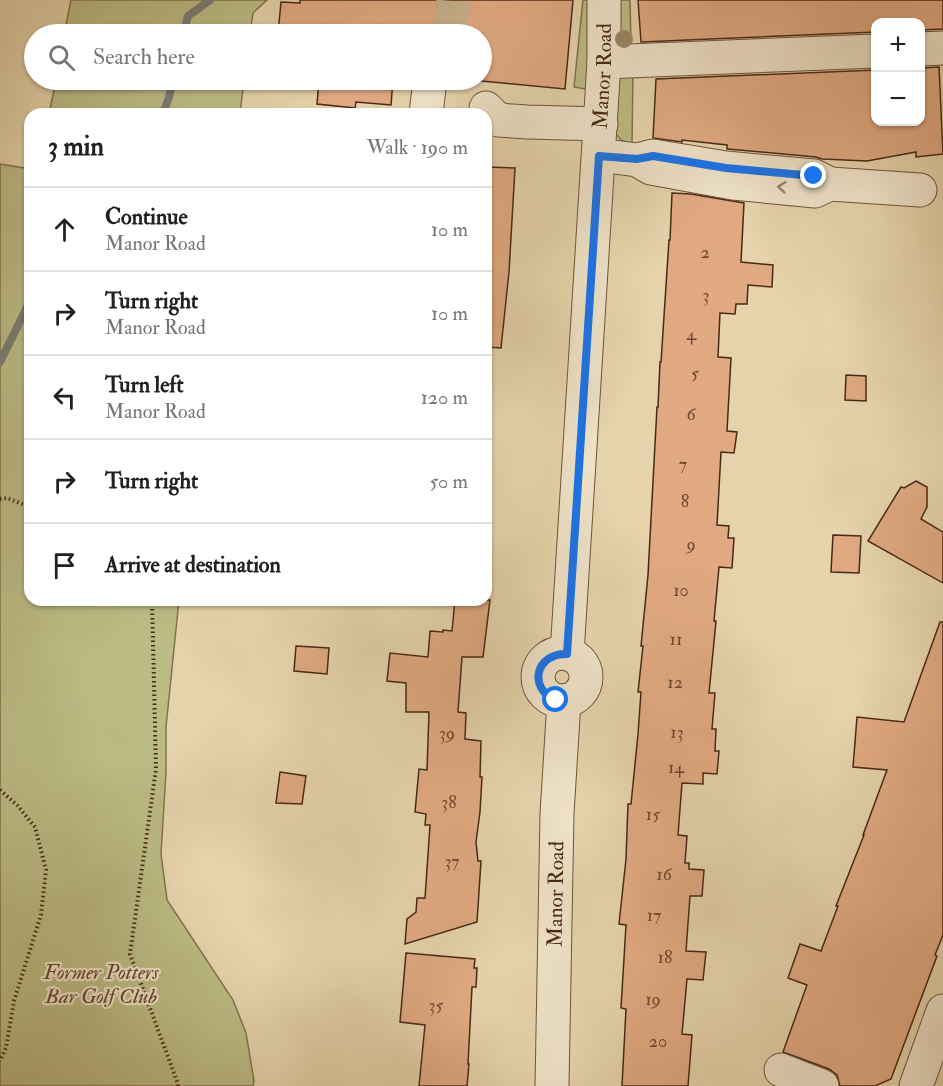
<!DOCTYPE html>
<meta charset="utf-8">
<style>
:root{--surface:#fff;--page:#f2f2f2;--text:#202124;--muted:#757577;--line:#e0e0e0}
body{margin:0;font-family:"IM FELL Double Pica",serif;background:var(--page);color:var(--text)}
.controls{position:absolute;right:18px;top:18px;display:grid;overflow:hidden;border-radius:12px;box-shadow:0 2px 4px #0004}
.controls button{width:54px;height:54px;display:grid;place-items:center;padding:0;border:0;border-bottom:2px solid var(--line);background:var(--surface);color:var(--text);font:30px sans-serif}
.stop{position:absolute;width:18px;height:18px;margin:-14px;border:4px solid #1a73e8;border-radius:50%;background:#fff}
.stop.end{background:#1a73e8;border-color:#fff;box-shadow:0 2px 6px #0008}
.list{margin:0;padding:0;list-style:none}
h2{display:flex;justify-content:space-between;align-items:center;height:78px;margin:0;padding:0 24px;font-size:26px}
h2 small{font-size:20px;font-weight:400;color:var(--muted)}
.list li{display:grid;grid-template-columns:39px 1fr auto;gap:18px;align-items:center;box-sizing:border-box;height:84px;padding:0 24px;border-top:2px solid var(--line)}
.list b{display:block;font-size:22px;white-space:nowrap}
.list p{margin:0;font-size:20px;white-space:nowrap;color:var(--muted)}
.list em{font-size:20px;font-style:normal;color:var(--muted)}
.icon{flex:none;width:33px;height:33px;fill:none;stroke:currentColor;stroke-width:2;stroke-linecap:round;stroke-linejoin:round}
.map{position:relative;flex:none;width:943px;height:1086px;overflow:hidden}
.search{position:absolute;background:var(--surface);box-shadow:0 2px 4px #0004;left:24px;top:24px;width:468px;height:66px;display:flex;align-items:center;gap:15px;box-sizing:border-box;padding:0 21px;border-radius:33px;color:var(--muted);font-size:22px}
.panel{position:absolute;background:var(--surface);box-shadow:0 2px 4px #0004;left:24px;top:108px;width:468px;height:498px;border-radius:18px}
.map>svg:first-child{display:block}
.green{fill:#bbbb84;stroke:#82724c;stroke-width:1.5}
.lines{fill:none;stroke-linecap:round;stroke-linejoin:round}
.stream{stroke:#7a7d74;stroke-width:8}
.building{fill:#e0a982;stroke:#492815;stroke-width:1.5}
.minor-tunnel{stroke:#c6b18d;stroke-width:33;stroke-dasharray:33 16;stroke-linecap:butt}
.minor-casing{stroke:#70533a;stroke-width:35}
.path{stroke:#492815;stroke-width:4;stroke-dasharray:1.5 3;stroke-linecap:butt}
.minor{stroke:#eee2c8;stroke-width:33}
.tree{fill:#9c8565}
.oneway{stroke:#9c856e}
.route{stroke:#1a73e8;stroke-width:8}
.labels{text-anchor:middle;stroke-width:4.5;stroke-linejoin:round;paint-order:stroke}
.number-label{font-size:18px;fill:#6f4830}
.street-label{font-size:21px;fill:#492815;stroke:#eee2c8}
.park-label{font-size:21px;font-style:italic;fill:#60452b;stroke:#eee2c8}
</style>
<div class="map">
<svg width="943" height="1086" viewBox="0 0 943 1086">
<rect width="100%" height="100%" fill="#e5d3ab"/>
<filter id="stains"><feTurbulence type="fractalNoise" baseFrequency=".00333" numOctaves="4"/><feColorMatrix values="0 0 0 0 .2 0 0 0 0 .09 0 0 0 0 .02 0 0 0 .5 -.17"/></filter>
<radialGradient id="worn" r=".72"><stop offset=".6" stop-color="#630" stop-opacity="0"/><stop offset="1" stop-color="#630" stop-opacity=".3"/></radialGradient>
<path class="green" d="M71,0H267L253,13L250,34H64Z
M583,0H589V88L585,89L574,87Z
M618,0H630L631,45L624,44L619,40Z
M633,70L632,145L621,140L613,131L612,79Z
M56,80H244L240,114H49Z
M0,164L30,169V600H179L166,727V772L161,854L167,900L233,1000L246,1033L254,1081L253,1086H0Z"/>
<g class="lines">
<path class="stream" d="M183,34L188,16L210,0
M163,114L169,97L173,80
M0,362L30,301"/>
</g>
<path class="building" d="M300,0H573L565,89L482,81V34H278L281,2L300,3Z
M638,0H943V29L921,30V22H876V32L641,42Z
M939,67L943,154L916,157V152L867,161L822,159L816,157L728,149H727V145L682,140V142L653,138L656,79L876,70V122H921V68Z
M319,80H393L391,105L356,102L355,108L317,104Z
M486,167L515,168L509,272L501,348L486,347Z
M672,193L691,194L744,203L741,262L773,265L772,287L748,285L747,304H736L735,314L720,313L718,357L731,358L727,431L737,432L734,453L721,452L717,525L729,526L728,538H734L732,568L719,567L714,621H716L709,693H715L712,729H716L715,751H719L717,774L703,773V784L682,783L678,835L687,836L685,863H689V869L704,870L702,896H690L686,951L706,952L703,980L687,979L682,1034L692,1035L688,1086H622L626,1009L621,1008L626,925L619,924L626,859L628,804H631L638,734L641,692H638L643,646H641L648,575L657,407H658L660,362H661L669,240H670Z
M846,375L866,376V401L845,400Z
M916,481L927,487V507L921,519L943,532V583L868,541L901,487L904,488Z
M833,535L861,536L859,573L831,572Z
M455,600H490L483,657H462L458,712L466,713L465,739L481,741L480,777H482L480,812L476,842L478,861H481L477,922L405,944L407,919L416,912L417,898H425L430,825H425L426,814L415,812L419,769L427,770L429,712H406V683L387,681L390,653L428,657L430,631L443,632V630L452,631Z
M940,622H943V935L935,955L937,956L891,1079L875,1086H840L837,1075L829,1069L783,1052L807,985L788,978L800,944L821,951L838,906H836L864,835H863L887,770L853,767L857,717L904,722Z
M296,646L329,648L327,674L294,671Z
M280,772L306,776L302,804L276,803Z
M406,953L475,959L474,968H477L476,987H472L468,1064H469L467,1086H419L425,1025L400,1022Z"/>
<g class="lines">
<path class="minor-tunnel" d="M450,34L453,0"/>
<g class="minor-casing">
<g id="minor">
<path d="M920,49L943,48"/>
<path d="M604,62L876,51"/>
<path d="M486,108L498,120L528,122L601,124"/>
<path d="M426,114L430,80"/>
<path d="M599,155L637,160L653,156L726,168L814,176L830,184L815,191L733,183L651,168L637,160"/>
<path d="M830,184L920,190"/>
<circle cx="562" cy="677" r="24"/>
<path id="s1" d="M567,654L604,62V0"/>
<path d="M781,1070L822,1086"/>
<path id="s2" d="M552,1086L557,814L564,701"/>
<path d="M916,1086L943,1011"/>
</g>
</g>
<path class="path" d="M0,499L7,498L30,507
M152,600L156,769L130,954L178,1084V1086
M0,790L17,805L35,827L46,870L41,915L14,1001L6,1048L0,1061"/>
<use href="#minor" class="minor"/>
</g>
<circle class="tree" cx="624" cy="39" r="9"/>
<defs><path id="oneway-chevron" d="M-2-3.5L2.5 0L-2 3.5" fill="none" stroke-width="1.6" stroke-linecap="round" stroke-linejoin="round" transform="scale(1.5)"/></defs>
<use class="oneway" href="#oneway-chevron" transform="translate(782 187) rotate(-174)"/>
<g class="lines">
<path class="route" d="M556,700C527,688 536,653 567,654L599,156L637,159L653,156L726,168L814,176"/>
</g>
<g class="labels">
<g class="number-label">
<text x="705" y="258">2</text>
<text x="706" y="301">3</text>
<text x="691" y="340">4</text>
<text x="695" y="379">5</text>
<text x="691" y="420">6</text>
<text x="683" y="470">7</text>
<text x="685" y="507">8</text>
<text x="691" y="550">9</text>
<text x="681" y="596">10</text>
<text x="676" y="645">11</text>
<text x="675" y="688">12</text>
<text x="677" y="738">13</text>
<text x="447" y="739">39</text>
<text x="676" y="773">14</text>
<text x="449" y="808">38</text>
<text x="653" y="820">15</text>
<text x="452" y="867">37</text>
<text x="664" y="880">16</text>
<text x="654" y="921">17</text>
<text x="665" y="963">18</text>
<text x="653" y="1005">19</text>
<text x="436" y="1011">35</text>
<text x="658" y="1047">20</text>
</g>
<g class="street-label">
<text dy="7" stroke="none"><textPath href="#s1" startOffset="579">Manor Road</textPath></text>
<text dy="7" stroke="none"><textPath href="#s2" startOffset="192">Manor Road</textPath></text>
</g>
<g class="park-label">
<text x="101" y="979">Former Potters<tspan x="101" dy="24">Bar Golf Club</tspan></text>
</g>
</g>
<rect width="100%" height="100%" filter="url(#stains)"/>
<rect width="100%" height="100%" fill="url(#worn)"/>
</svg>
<div class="controls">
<button>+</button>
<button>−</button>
</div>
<div class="stop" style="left:556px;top:700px"></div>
<div class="stop end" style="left:814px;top:176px"></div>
<div class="search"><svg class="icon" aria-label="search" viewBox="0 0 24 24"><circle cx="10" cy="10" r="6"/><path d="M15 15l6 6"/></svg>Search here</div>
<section class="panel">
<h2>3 min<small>Walk · 190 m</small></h2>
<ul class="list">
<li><svg class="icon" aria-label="ahead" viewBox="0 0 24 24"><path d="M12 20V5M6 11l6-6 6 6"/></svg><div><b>Continue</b><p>Manor Road</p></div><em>10 m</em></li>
<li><svg class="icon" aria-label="right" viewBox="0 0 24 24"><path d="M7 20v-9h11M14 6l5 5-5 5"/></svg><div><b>Turn right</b><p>Manor Road</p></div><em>10 m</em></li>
<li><svg class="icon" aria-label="left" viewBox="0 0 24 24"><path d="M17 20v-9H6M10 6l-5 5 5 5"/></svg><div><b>Turn left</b><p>Manor Road</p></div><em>120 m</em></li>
<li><svg class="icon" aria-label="right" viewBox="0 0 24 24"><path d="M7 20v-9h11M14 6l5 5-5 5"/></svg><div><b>Turn right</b></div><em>50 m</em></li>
<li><svg class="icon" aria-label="arrive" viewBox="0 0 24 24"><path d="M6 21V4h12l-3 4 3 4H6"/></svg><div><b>Arrive at destination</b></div></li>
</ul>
</section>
</div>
